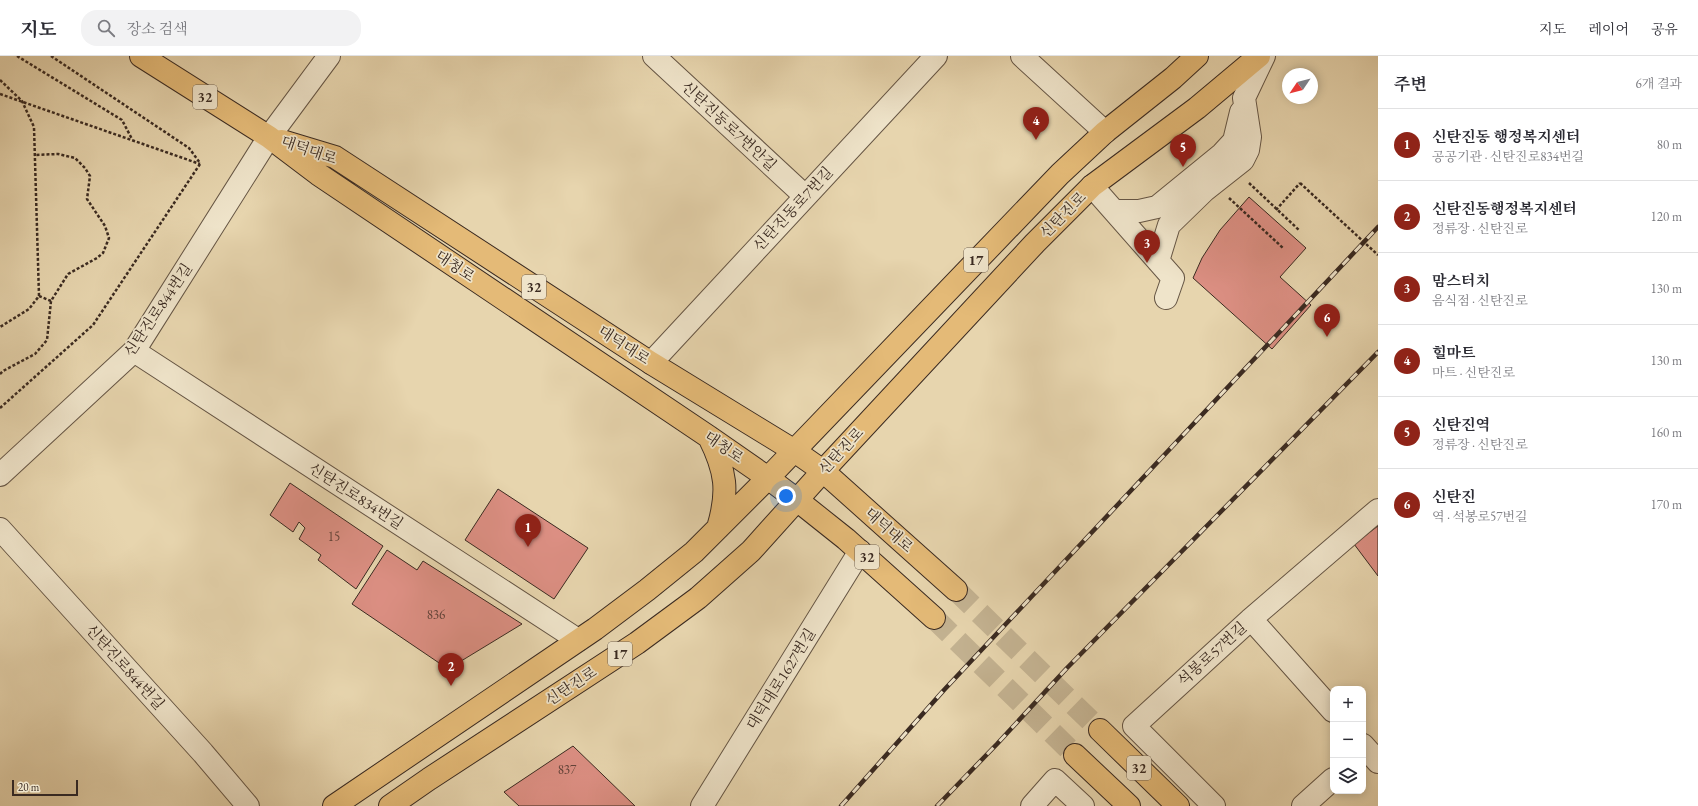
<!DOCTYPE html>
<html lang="ko">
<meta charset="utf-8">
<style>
:root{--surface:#fff;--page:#f2f2f3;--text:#2b2b33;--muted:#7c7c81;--line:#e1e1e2;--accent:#8f2418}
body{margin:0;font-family:"EB Garamond","Noto Serif KR",serif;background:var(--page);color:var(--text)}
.controls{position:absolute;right:12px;bottom:12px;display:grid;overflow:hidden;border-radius:8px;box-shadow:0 2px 10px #0003}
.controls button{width:36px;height:36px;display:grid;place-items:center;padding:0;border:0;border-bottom:1px solid var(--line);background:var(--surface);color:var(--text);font:20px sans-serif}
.compass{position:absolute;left:1282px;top:12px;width:36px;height:36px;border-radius:50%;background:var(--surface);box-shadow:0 2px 10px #0003;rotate:235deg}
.scale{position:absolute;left:12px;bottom:10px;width:66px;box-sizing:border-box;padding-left:4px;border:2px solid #3a2a21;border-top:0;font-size:11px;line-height:14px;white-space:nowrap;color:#3a2a21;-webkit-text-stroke:3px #efe4ca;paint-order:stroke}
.you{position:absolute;left:786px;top:440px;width:14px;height:14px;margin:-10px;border:3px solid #fff;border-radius:50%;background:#1a73e8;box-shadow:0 0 0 6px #1a73e833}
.badge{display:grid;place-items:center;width:26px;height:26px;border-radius:50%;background:var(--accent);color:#fff;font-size:13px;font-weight:700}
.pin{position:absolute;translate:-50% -33px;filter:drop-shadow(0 1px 2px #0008)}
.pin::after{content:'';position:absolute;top:21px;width:14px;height:12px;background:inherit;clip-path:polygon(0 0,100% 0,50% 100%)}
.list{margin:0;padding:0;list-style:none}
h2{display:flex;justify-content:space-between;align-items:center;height:52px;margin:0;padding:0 16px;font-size:17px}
h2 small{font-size:13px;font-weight:400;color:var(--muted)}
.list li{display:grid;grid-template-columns:26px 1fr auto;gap:12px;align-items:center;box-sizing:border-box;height:72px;padding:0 16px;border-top:1px solid var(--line)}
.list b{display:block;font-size:15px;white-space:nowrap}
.list p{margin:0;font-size:13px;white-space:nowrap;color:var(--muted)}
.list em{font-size:13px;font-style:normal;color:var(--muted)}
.icon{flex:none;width:22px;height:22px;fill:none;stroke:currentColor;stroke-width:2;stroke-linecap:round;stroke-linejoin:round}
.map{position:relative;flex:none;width:1378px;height:750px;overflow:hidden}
header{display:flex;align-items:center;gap:24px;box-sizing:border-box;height:56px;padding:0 20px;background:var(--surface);border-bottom:1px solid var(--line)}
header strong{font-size:19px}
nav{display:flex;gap:22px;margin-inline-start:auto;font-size:14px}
.search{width:280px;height:36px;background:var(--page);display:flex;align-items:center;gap:10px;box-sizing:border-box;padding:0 14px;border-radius:16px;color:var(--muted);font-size:15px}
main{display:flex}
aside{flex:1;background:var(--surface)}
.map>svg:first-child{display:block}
.building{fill:#dc8f83;stroke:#3a2a21}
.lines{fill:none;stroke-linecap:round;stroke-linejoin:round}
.major-tunnel{stroke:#c4b392;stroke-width:22;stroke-dasharray:22 11;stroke-linecap:butt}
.minor-casing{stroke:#655544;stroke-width:24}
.major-casing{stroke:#3a2a21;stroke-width:24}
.path{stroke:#3a2a21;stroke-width:2.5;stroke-dasharray:3 2;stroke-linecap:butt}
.minor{stroke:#efe4ca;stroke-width:22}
.major{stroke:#e4ba77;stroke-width:22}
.rail-casing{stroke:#3a2a21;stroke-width:4.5}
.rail{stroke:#efe4ca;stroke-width:3;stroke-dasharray:9;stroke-linecap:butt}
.path-bridge{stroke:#3a2a21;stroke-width:2.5;stroke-dasharray:3 2;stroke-linecap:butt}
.labels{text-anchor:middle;stroke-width:3.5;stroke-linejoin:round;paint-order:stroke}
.number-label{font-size:13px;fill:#62433a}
.shield{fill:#efe4ca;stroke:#706254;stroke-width:1}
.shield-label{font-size:14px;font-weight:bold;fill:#3a2a21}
.street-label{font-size:15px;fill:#3a2a21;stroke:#efe4ca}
</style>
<header>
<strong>지도</strong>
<div class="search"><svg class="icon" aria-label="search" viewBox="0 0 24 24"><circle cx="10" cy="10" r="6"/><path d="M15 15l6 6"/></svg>장소 검색</div>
<nav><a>지도</a><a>레이어</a><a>공유</a></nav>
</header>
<main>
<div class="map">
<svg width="1378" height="750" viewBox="0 0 1378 750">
<rect width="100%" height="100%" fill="#e7d5ae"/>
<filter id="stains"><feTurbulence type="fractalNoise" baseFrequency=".005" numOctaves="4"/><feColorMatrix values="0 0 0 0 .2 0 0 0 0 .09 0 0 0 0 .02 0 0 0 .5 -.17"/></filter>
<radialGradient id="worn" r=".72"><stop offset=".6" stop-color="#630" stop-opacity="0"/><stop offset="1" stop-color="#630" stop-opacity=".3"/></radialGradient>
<path class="building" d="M1249,141L1306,192L1280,221L1311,249L1272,293L1193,222L1202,202L1220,174Z
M290,427L383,490L356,533L318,504L321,499L299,483L305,472L299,466L293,476L270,459Z
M498,433L588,492L554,543L465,484Z
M1378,470V520L1354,488Z
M387,494L417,514L423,505L522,568L448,613L352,548Z
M573,690L635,750H519L504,736Z"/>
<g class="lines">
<path class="major-tunnel" d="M956,534L1100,674
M934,562L1075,699"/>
<g class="minor-casing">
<path id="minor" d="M654,0L805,140
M1022,0L1105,76
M1092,130L1173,222L1166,242
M1114,155H1139L1157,151L1222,98L1234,85L1241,56
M1158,205L1169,169L1205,134L1243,104L1248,94L1250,81L1244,42L1264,0
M134,295L578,584
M651,307L936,0
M0,419L134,295L269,81L329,0
M0,473L203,697L248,750
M1251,563L1333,655
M1363,689L1378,706
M702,750L860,495
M1032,750L1055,724L1083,750
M1214,750L1134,670L1251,563L1378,454
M1303,750L1333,723"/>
</g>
<g class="major-casing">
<path id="major" d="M141,0L269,81L318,118L709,381L768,422L797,444L846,483L934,562
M282,85L335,101L651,307L793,394L823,415L956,534
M709,381C726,415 729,435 718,472
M1100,674L1178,750
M1075,699L1129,750
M334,750L595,573L647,534L694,496L768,422L1060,118L1105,76L1173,22L1197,0
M390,750L429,723L637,587L698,542L751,495L823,415L1035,187L1092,130L1197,52L1259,0"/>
</g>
<path class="path" d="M17,0L122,64L132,83
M51,0L189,92L200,107
M0,24L22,45L34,71L39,240L29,253L0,271
M0,38L200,108
M1249,127L1300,175
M1229,142L1283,192
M1276,154L1300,127
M39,240L51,245
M0,318L3,315L35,298L47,284L51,245L68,218L97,202L103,197L109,182L105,170L87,143L90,120L85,112L75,102L58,98L34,99
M0,352L93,269L200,108"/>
<use href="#minor" class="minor"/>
<use href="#major" class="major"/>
<g class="rail-casing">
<path id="rail" d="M841,750L944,634L1378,171
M937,750L997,688L1067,612L1378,296"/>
</g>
<use href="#rail" class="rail"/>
<path class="path-bridge" d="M1300,127L1378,199"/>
</g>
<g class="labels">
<g class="number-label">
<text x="334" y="485">15</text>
<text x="436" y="563">836</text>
<text x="567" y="718">837</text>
</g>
<g class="shield">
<rect x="193" y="29" width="24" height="24" rx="3"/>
<rect x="964" y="192" width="24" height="24" rx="3"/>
<rect x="522" y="219" width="24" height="24" rx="3"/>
<rect x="855" y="489" width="24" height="24" rx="3"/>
<rect x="608" y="586" width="24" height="24" rx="3"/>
<rect x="1127" y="700" width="24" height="24" rx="3"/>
</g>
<g class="shield-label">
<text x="205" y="46">32</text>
<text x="976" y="209">17</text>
<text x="534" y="236">32</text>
<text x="867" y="506">32</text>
<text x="620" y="603">17</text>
<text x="1139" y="717">32</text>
</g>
<g class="street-label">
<text transform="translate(729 70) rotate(43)" y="5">신탄진동로7번안길</text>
<text transform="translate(309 94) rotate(19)" y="5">대덕대로</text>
<text transform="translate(793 153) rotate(-47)" y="5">신탄진동로7번길</text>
<text transform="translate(1063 159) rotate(-45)" y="5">신탄진로</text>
<text transform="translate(455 210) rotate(34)" y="5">대청로</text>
<text transform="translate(158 254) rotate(-56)" y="5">신탄진로844번길</text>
<text transform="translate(624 289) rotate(33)" y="5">대덕대로</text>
<text transform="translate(724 391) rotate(35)" y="5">대청로</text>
<text transform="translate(841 395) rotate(-47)" y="5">신탄진로</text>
<text transform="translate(356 440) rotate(33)" y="5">신탄진로834번길</text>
<text transform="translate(889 474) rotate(42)" y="5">대덕대로</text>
<text transform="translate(1212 598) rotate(-42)" y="5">석봉로57번길</text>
<text transform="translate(125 611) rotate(48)" y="5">신탄진로844번길</text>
<text transform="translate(781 623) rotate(-58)" y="5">대덕대로1627번길</text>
<text transform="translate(571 630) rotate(-33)" y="5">신탄진로</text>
</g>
</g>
<rect width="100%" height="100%" filter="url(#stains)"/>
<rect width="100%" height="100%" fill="url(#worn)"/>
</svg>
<div class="controls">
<button>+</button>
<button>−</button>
<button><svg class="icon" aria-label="layers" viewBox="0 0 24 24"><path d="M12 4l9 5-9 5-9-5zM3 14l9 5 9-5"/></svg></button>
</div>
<svg class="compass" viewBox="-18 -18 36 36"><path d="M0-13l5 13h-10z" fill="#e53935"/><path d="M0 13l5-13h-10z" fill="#7c7c81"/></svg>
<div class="scale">20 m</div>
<div class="you"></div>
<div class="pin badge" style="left:528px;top:491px">1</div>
<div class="pin badge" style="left:451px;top:630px">2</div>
<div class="pin badge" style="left:1147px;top:207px">3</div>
<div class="pin badge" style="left:1036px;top:84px">4</div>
<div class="pin badge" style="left:1183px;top:111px">5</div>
<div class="pin badge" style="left:1327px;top:281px">6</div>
</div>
<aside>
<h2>주변<small>6개 결과</small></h2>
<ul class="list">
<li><span class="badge">1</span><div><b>신탄진동 행정복지센터</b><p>공공기관 · 신탄진로834번길</p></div><em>80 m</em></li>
<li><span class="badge">2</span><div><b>신탄진동행정복지센터</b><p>정류장 · 신탄진로</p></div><em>120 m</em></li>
<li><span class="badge">3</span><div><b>맘스터치</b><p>음식점 · 신탄진로</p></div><em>130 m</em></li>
<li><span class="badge">4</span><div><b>힐마트</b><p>마트 · 신탄진로</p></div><em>130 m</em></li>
<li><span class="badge">5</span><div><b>신탄진역</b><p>정류장 · 신탄진로</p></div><em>160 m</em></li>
<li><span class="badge">6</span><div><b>신탄진</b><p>역 · 석봉로57번길</p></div><em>170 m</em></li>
</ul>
</aside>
</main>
